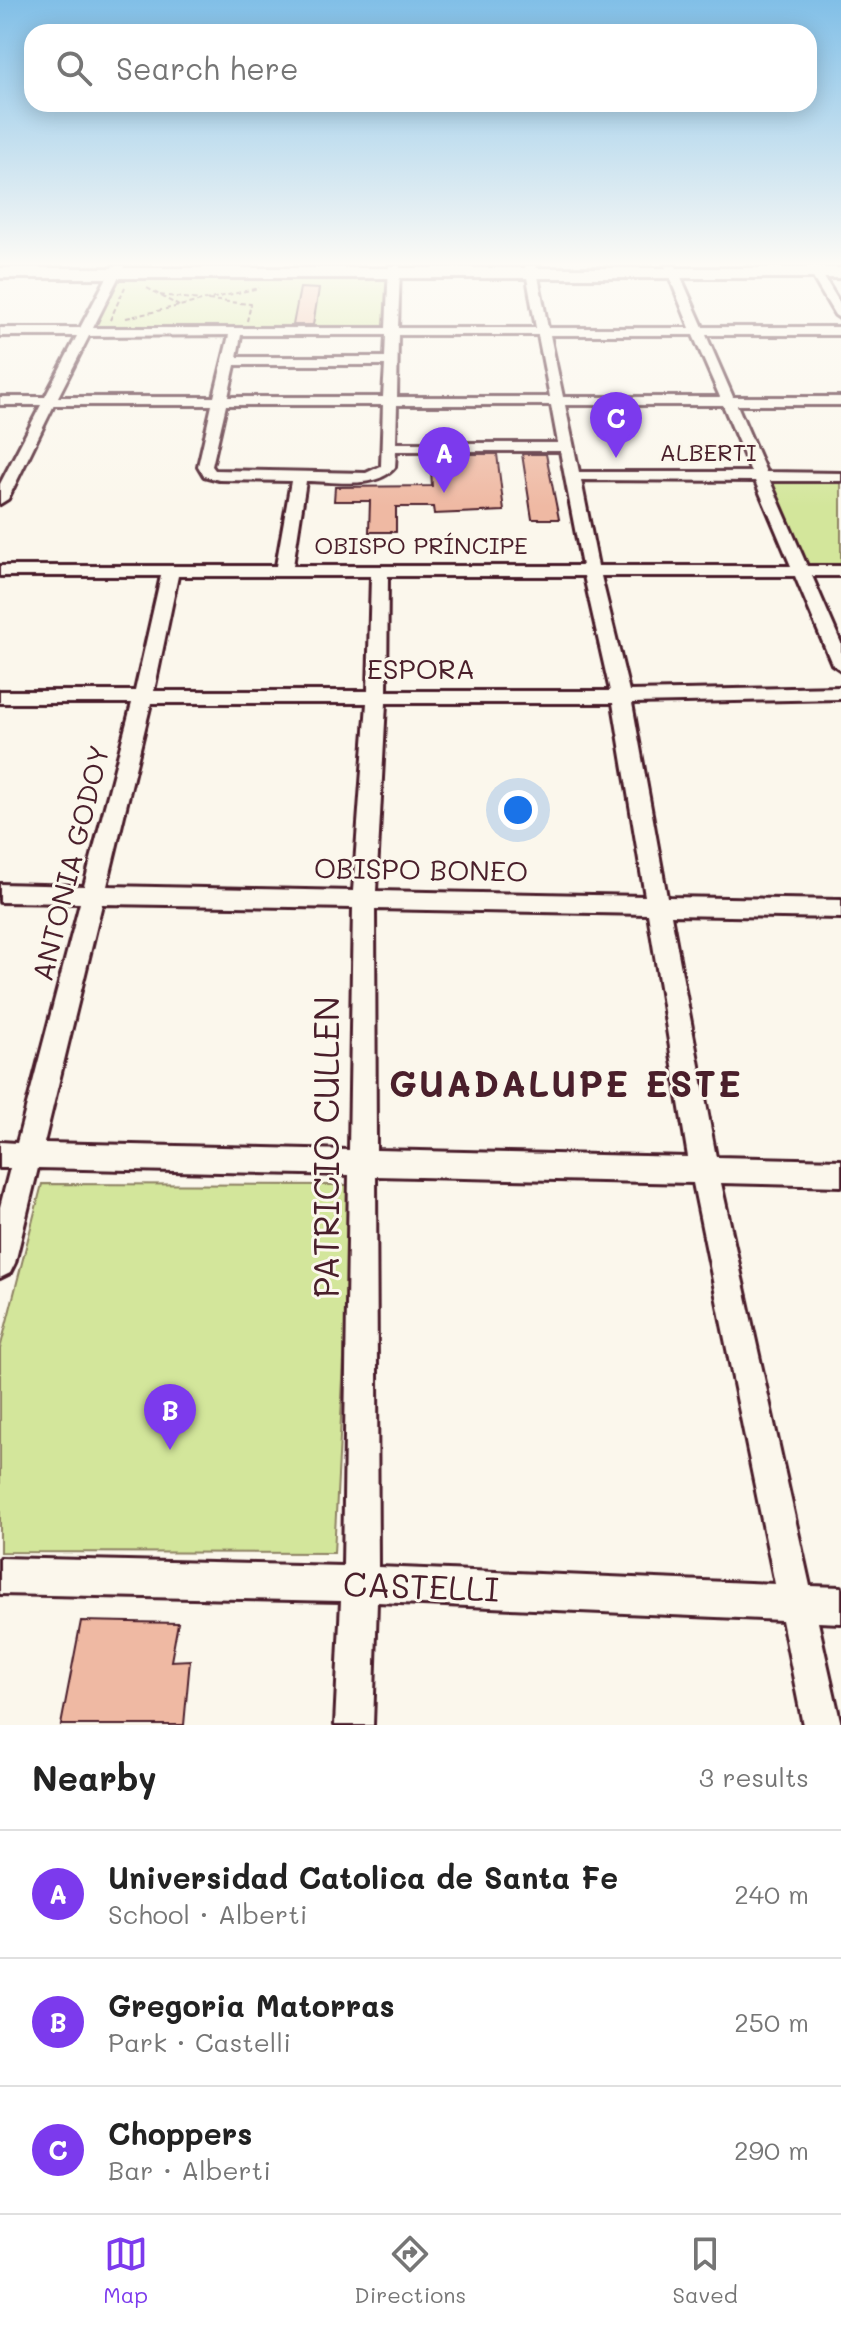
<!DOCTYPE html>
<meta charset="utf-8">
<style>
:root{--surface:#fff;--page:#f6f6f6;--text:#222;--muted:#767676;--line:#e0e0e0;--accent:#7c3aed}
body{margin:0;font-family:Mali,sans-serif;background:var(--page);color:var(--text)}
.you{position:absolute;left:518px;top:810px;width:28px;height:28px;margin:-20px;border:6px solid #fff;border-radius:50%;background:#1a73e8;box-shadow:0 0 0 12px #1a73e833}
.badge{display:grid;place-items:center;width:52px;height:52px;border-radius:50%;background:var(--accent);color:#fff;font-size:26px;font-weight:700}
.pin{position:absolute;translate:-50% -66px;filter:drop-shadow(0 2px 4px #0008)}
.pin::after{content:'';position:absolute;top:42px;width:28px;height:24px;background:inherit;clip-path:polygon(0 0,100% 0,50% 100%)}
.list{margin:0;padding:0;list-style:none}
h2{display:flex;justify-content:space-between;align-items:center;height:104px;margin:0;padding:0 32px;font-size:34px}
h2 small{font-size:26px;font-weight:400;color:var(--muted)}
.list li{display:grid;grid-template-columns:52px 1fr auto;gap:24px;align-items:center;box-sizing:border-box;height:128px;padding:0 32px;border-top:2px solid var(--line)}
.list b{display:block;font-size:30px;white-space:nowrap}
.list p{margin:0;font-size:26px;white-space:nowrap;color:var(--muted)}
.list em{font-size:26px;font-style:normal;color:var(--muted)}
.icon{flex:none;width:44px;height:44px;fill:none;stroke:currentColor;stroke-width:2;stroke-linecap:round;stroke-linejoin:round}
.map{position:relative;flex:none;width:841px;height:1725px;overflow:hidden}
.search{position:absolute;background:var(--surface);box-shadow:0 4px 20px #0003;left:24px;right:24px;top:24px;height:88px;display:flex;align-items:center;gap:20px;box-sizing:border-box;padding:0 28px;border-radius:24px;color:var(--muted);font-size:30px}
.sheet{height:488px;background:var(--surface)}
nav{display:flex;justify-content:space-around;align-items:center;box-sizing:border-box;height:112px;border-top:2px solid var(--line);background:var(--surface);font-size:22px;color:var(--muted)}
nav a{display:grid;justify-items:center;gap:4px}
nav .on{color:var(--accent)}
.map>svg:first-child{display:block}
.green{fill:#d3e69b;stroke:#8e8263;stroke-width:2}
.building{fill:#efb9a3;stroke:#4a1f2b;stroke-width:2}
.lines{fill:none;stroke-linecap:round;stroke-linejoin:round}
.street-casing{stroke:#4a1f2b;stroke-width:6}
.secondary-casing{stroke:#4a1f2b;stroke-width:6}
.path{stroke:#4a1f2b;stroke-width:2;stroke-dasharray:5 3;stroke-linecap:butt}
.street{fill:#fbf7ec;fill-rule:evenodd}
.secondary{fill:#fbf7ec;fill-rule:evenodd}
.labels{text-anchor:middle;stroke-width:6;stroke-linejoin:round;paint-order:stroke}
.far-street-label{font-size:24px;fill:#4a1f2b;stroke:#fbf7ec}
.street-label{font-size:28px;fill:#4a1f2b;stroke:#fbf7ec}
.near-street-label{font-size:34px;fill:#4a1f2b;stroke:#fbf7ec}
.district-label{font-size:36px;font-weight:bold;letter-spacing:2px;fill:#4a1f2b;stroke:#fbf7ec}
</style>
<div class="map">
<svg width="841" height="1725" viewBox="0 0 841 1725">
<rect width="100%" height="100%" fill="#fbf7ec"/>
<filter id="ink" filterUnits="userSpaceOnUse"><feTurbulence type="fractalNoise" baseFrequency=".0125" numOctaves="2"/><feDisplacementMap in="SourceGraphic" scale="16" xChannelSelector="R" yChannelSelector="G"/><feConvolveMatrix kernelMatrix="1 2 1 2 8 2 1 2 1" color-interpolation-filters="sRGB"/></filter>
<g filter="url(#ink)">
<path class="green" d="M388,274L386,328H94L122,275Z
M770,481H841V565H807Z
M42,1184L353,1185L334,1553L0,1552V1349Z"/>
<path class="building" d="M300,288L319,289L313,325H293Z
M430,454H497L504,511L434,514L433,507H396V532H369L370,501H334L335,487L432,486Z
M522,454H546L559,519H532Z
M81,1621L178,1623L171,1661L190,1660L184,1725H61Z"/>
<g class="lines">
<g class="street-casing">
<path id="street" d="M113,266H124L93,328H386L389,266H400L398,328H536L525,266H536L548,328H690L665,266H676L703,327H841V335H706L733,397H841V405H737L766,472L841,473V481H770L807,566H841V576H812L841,643V670L832,664L795,576H601L629,691L841,687V699L632,703L667,897L841,900V918L671,915L716,1157L841,1160V1186L721,1183L810,1586L841,1587V1623L818,1622L841,1725H803L782,1620L377,1602L373,1725H335L341,1601L0,1594V1558L343,1566L349,1175L38,1168L15,1263L10,1273L0,1278V1207L10,1168H0V1142L17,1143L80,903L0,902V884L84,886L132,703H0V691H135L161,576H0V566H276L291,481L219,480L204,476L198,466L212,405H54L8,499L0,504V484L41,405H0V397H45L77,336H0V328H80ZM229,335L214,397H58L89,336ZM241,335H386L385,357H237ZM398,335H538L550,397H397ZM550,335H693L720,397H563ZM235,365H385L383,397H228ZM226,405H383L381,466L366,473L215,470L212,466ZM397,405H551L558,443H396ZM565,405H723L751,472H579ZM396,451H560L582,566H293L306,481C333,481 377,490 395,467ZM581,480L755,481L791,566H598ZM178,576H371L368,691H154ZM388,576H584L610,691H387ZM151,703H367L353,891L107,886ZM386,703H613L645,896L376,891ZM102,904L353,908L349,1150L44,1143ZM375,909L648,914L688,1157L376,1150ZM376,1176L693,1183L775,1584L378,1567Z
M806,266H817L841,305V319L835,315Z"/>
</g>
<g class="secondary-casing">
<path id="secondary" d="M0,268H841V278H0Z"/>
</g>
<path class="path" d="M147,288L179,306
M160,295L200,300
M208,300L251,304L247,321
M126,318L259,288
M110,320L125,287"/>
<use href="#street" class="street"/>
<use href="#secondary" class="secondary"/>
</g>
</g>
<linearGradient id="sky" x2="0" y2="1"><stop stop-color="#81bfe7"/><stop offset="0.52" stop-color="#fdfbf6"/><stop offset="1" stop-color="#fdfbf6" stop-opacity="0"/></linearGradient>
<rect width="841" height="507" fill="url(#sky)"/>
<g class="labels">
<g class="far-street-label">
<text x="708" y="461">ALBERTI</text>
<text x="421" y="554">OBISPO PRÍNCIPE</text>
</g>
<g class="street-label">
<text x="421" y="679">ESPORA</text>
<text transform="translate(71 863) rotate(-76)" y="10">ANTONIA GODOY</text>
<text transform="translate(421 870) rotate(1)" y="10">OBISPO BONEO</text>
</g>
<g class="near-street-label">
<text transform="translate(327 1147) rotate(-90)" y="12">PATRICIO CULLEN</text>
<text transform="translate(421 1587) rotate(2)" y="12">CASTELLI</text>
</g>
<g class="district-label">
<text x="566" y="1097">GUADALUPE ESTE</text>
</g>
</g>
</svg>
<div class="you"></div>
<div class="pin badge" style="left:444px;top:493px">A</div>
<div class="pin badge" style="left:170px;top:1450px">B</div>
<div class="pin badge" style="left:616px;top:458px">C</div>
<div class="search"><svg class="icon" aria-label="search" viewBox="0 0 24 24"><circle cx="10" cy="10" r="6"/><path d="M15 15l6 6"/></svg>Search here</div>
</div>
<section class="sheet">
<h2>Nearby<small>3 results</small></h2>
<ul class="list">
<li><span class="badge">A</span><div><b>Universidad Catolica de Santa Fe</b><p>School · Alberti</p></div><em>240 m</em></li>
<li><span class="badge">B</span><div><b>Gregoria Matorras</b><p>Park · Castelli</p></div><em>250 m</em></li>
<li><span class="badge">C</span><div><b>Choppers</b><p>Bar · Alberti</p></div><em>290 m</em></li>
</ul>
</section>
<nav>
<a class="on"><svg class="icon" aria-label="map" viewBox="0 0 24 24"><path d="M3 6l6-2 6 2 6-2v14l-6 2-6-2-6 2zM9 4v14M15 6v14"/></svg>Map</a>
<a><svg class="icon" aria-label="directions" viewBox="0 0 24 24"><path d="M12 3l9 9-9 9-9-9zM9 14v-3h6M13 9l2 2-2 2"/></svg>Directions</a>
<a><svg class="icon" aria-label="saved" viewBox="0 0 24 24"><path d="M7 4h10v16l-5-4-5 4z"/></svg>Saved</a>
</nav>
